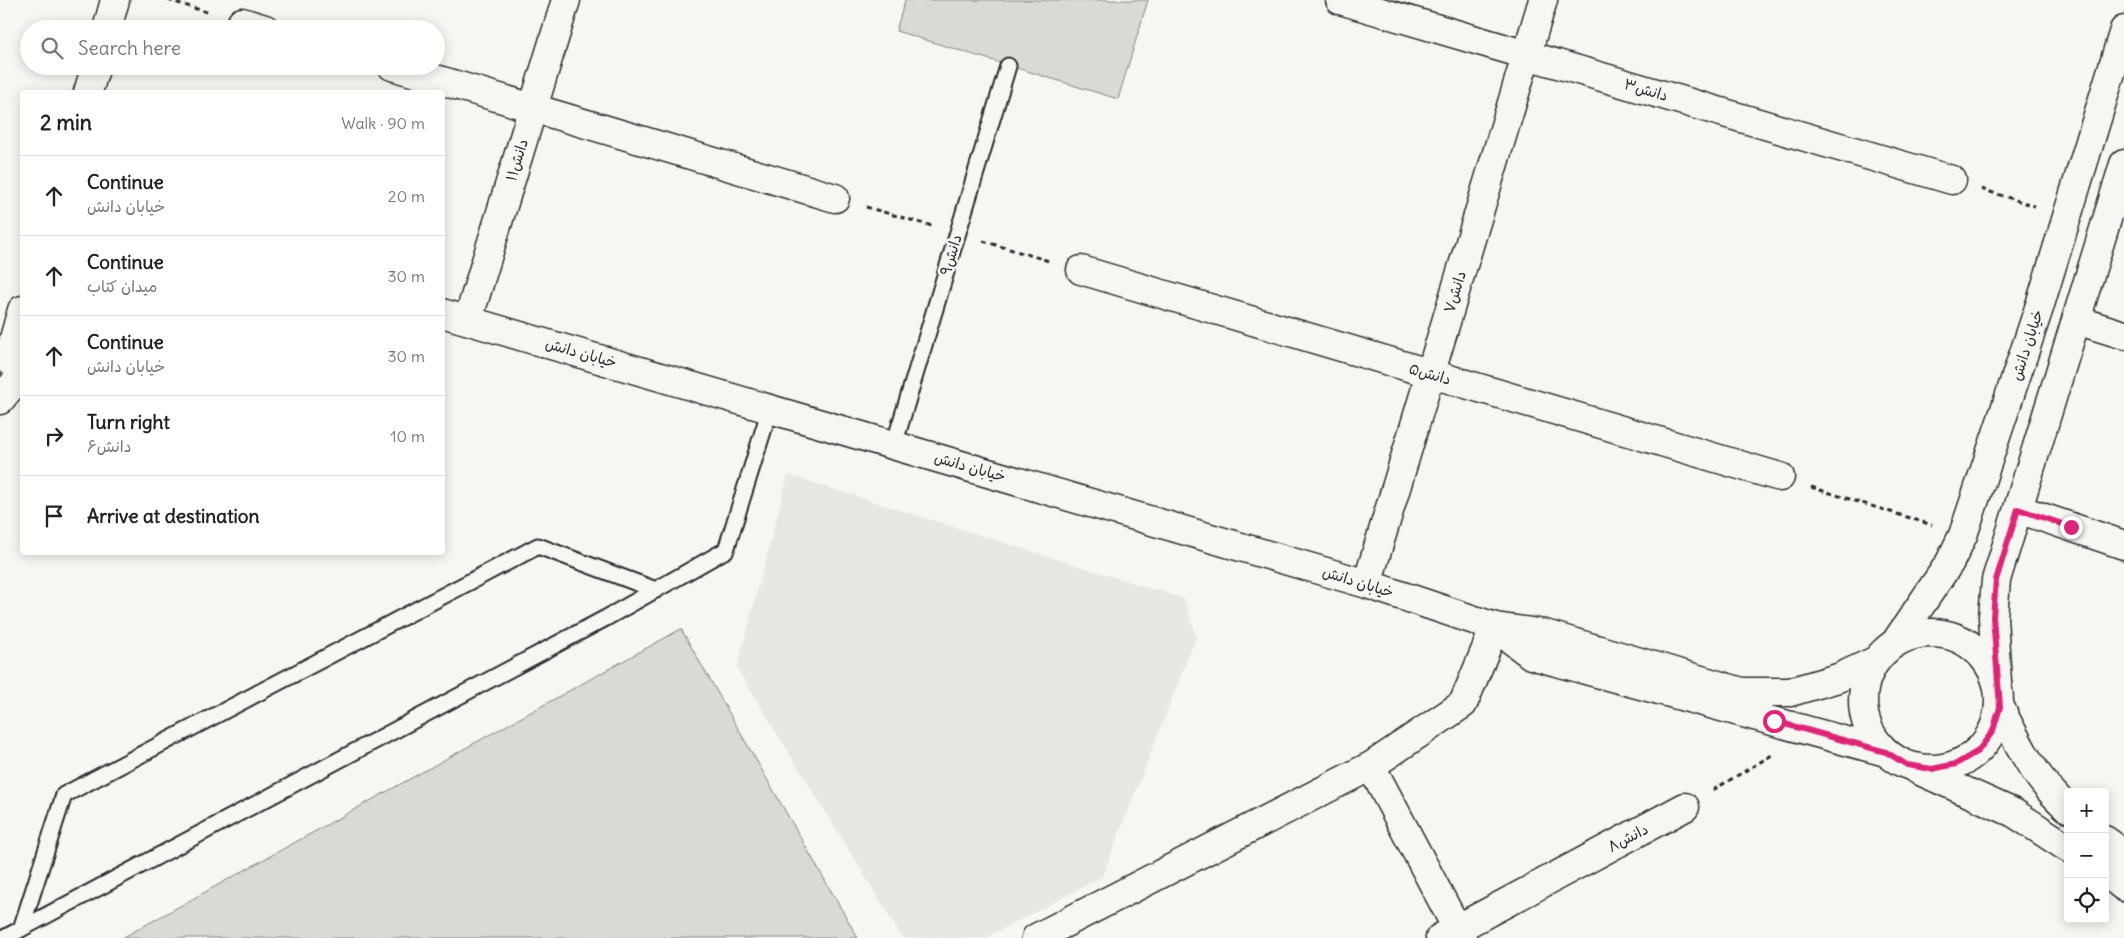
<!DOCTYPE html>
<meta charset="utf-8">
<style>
:root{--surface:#fff;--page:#f6f6f6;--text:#222;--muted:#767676;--line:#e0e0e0}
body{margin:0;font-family:Delius,"Playpen Sans Arabic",sans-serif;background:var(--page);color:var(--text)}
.controls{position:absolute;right:15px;bottom:15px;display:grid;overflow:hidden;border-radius:5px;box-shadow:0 2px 12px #0003}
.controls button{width:45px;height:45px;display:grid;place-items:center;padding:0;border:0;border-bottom:1px solid var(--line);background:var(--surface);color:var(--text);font:25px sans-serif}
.stop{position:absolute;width:15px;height:15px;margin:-11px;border:4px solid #db2777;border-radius:50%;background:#fff}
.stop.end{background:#db2777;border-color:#fff;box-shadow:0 1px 5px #0008}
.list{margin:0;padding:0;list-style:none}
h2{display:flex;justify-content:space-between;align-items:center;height:65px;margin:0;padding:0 20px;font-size:21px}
h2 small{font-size:16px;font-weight:400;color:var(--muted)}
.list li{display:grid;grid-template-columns:32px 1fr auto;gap:15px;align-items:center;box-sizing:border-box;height:80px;padding:0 20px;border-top:1px solid var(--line)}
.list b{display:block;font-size:19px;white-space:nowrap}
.list p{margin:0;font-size:16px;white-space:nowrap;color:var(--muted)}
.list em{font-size:16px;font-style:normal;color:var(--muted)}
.icon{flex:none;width:28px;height:28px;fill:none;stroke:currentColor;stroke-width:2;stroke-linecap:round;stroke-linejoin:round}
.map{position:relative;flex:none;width:2124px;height:938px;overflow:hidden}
.search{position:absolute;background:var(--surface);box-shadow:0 2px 12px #0003;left:20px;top:20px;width:425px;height:55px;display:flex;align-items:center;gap:12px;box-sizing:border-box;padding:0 18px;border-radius:28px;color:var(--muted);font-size:19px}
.panel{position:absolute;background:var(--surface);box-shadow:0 2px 12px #0003;left:20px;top:90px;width:425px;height:465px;border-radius:5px}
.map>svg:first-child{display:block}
.built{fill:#e7e7e3}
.green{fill:#d9d9d5;stroke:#828280}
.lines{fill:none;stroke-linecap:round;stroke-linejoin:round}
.lane-casing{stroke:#2b2b2b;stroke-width:19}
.street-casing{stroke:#2b2b2b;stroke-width:31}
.secondary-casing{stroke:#2b2b2b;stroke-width:31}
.path{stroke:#2b2b2b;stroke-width:3;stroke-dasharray:5 4;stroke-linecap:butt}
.lane{stroke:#f6f6f2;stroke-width:15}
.street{stroke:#f6f6f2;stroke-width:28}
.secondary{stroke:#f6f6f2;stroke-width:28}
.route{stroke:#db2777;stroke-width:6}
.labels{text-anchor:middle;stroke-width:5;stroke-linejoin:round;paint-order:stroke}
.street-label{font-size:15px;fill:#2b2b2b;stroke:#f6f6f2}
</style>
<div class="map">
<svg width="2124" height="938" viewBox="0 0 2124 938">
<rect width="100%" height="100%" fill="#f6f6f2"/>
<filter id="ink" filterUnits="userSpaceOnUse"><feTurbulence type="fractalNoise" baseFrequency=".02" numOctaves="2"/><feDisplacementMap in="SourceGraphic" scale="10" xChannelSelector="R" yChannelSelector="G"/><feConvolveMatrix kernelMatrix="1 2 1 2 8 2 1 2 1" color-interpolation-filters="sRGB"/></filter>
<g filter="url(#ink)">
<path class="built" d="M788,475L1184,599L1196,637L1102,877L985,938H903L737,668Z"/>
<path class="green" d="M905,0H1148L1118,99L896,31Z
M681,629L858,938H122Z"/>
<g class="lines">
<g class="lane-casing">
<path id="lane" d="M894,445L1008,66
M21,929L64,795L538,546L656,590
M4,938L606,618L726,550L770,409"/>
</g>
<g class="street-casing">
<path id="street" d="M1340,0L1952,180
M242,22L265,29
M107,29L115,0
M392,66L835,198
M88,92L96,66
M1081,270L1780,477
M468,320L566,0
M2076,320L2124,335
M8,360L22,310
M2018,509L2124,545
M1367,584L1543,0
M1895,643L1950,562L1963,535L2039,308L2124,30
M1997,682L1993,617L1996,580L2124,164
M1371,766L1462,938
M1036,938L1371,766L1463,704L1495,627
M1440,938L1685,807"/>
</g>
<g class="secondary-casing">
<path id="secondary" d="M442,313L1367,584L1495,627L1545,634L1742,692H1790L1838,678L1877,660
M0,400L22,374
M1496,628L1531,655L1886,752
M1863 701a68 68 0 1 1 136 0a68 68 0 1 1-136 0Z
M2000,707C2018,744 2036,781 2068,808
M1918,770L2014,813L2068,848
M2105,840L2124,854
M2105,872L2124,887"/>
</g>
<path class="path" d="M168,0L210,13
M1981,189L2035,206
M866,207L932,226
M983,241L1049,261
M1811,487L1932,525
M1713,790L1772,755"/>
<use href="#lane" class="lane"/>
<use href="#street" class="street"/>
<use href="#secondary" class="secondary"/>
</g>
</g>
<g class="lines" filter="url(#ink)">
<path class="route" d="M1774,721L1886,752L1907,765L1932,769L1956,764L1978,751L1993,731L2000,707L1993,617L1996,580L2018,509L2071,527"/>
</g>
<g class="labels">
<g class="street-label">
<text transform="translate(1646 90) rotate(16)" y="5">دانش۳</text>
<text transform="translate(517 160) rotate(-73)" y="5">دانش۱۱</text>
<text transform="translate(951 255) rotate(-73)" y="5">دانش۹</text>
<text transform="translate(1455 292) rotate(-73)" y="5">دانش۷</text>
<text transform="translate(2027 345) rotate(-72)" y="5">خیابان دانش</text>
<text transform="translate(581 353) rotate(16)" y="5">خیابان دانش</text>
<text transform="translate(1430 374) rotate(16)" y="5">دانش۵</text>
<text transform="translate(970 467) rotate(16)" y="5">خیابان دانش</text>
<text transform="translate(1358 582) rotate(17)" y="5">خیابان دانش</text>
<text transform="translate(1628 838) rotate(-28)" y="5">دانش۸</text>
</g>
</g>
</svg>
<div class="controls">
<button>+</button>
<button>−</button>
<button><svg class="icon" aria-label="locate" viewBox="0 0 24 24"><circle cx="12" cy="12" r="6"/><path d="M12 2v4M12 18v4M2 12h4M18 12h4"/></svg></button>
</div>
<div class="stop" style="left:1774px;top:721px"></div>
<div class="stop end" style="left:2071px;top:527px"></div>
<div class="search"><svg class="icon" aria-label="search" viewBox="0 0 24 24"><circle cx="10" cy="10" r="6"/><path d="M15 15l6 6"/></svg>Search here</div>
<section class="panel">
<h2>2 min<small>Walk · 90 m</small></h2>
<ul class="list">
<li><svg class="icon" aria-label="ahead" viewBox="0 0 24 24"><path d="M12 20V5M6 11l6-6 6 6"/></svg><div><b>Continue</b><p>خیابان دانش</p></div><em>20 m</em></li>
<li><svg class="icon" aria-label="ahead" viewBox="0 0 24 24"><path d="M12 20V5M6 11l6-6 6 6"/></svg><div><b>Continue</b><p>میدان کتاب</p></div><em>30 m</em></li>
<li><svg class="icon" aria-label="ahead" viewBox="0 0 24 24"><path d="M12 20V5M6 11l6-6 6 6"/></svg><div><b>Continue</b><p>خیابان دانش</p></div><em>30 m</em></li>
<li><svg class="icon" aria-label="right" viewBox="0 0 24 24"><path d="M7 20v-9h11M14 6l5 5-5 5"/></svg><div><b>Turn right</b><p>دانش۶</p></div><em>10 m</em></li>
<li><svg class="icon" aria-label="arrive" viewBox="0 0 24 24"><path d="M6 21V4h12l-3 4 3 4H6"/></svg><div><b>Arrive at destination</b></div></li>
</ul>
</section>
</div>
